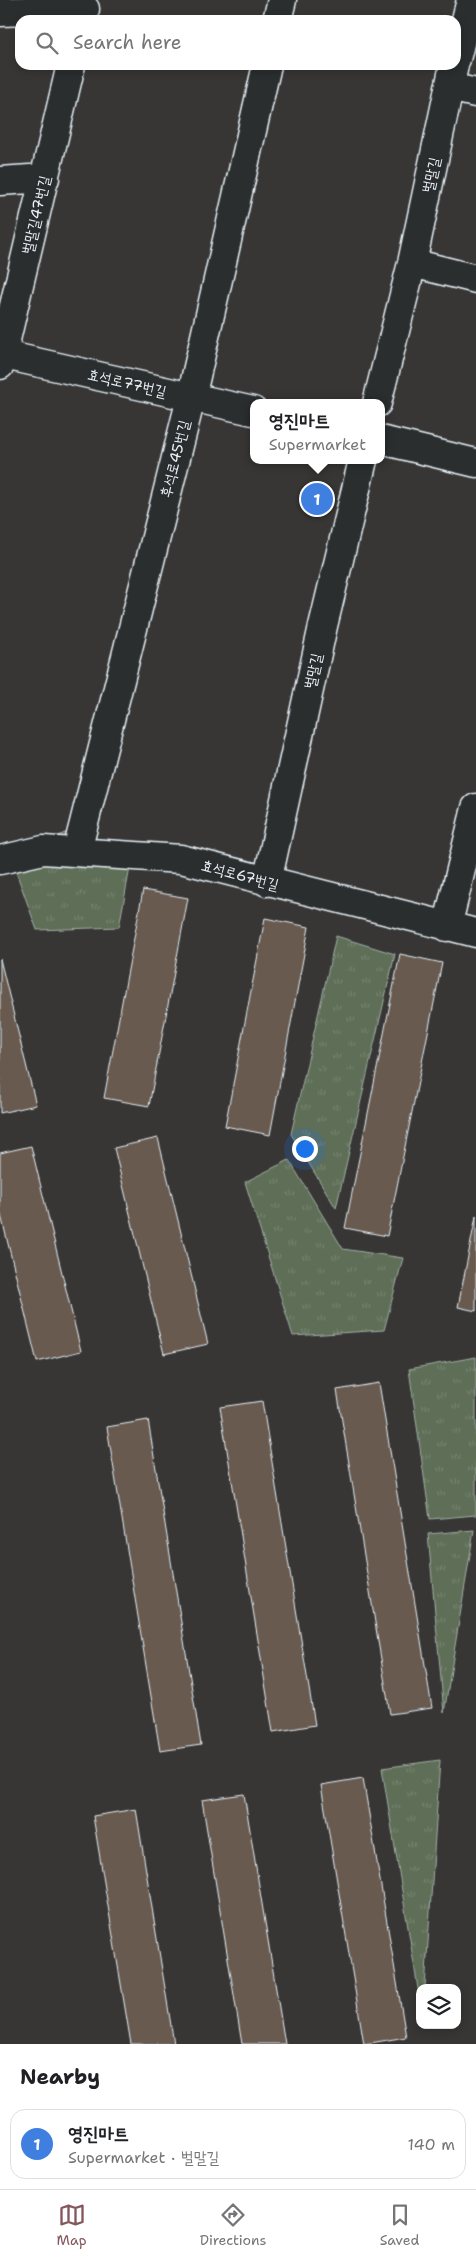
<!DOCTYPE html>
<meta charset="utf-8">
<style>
:root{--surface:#fff;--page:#f2f2f2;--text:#202124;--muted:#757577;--line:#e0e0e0;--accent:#84575d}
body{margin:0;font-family:"Shantell Sans","Poor Story",sans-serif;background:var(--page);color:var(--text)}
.controls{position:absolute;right:15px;bottom:15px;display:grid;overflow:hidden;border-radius:10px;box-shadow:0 2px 8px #0003}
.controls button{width:45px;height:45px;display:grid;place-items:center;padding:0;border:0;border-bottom:1px solid var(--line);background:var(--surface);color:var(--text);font:25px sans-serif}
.you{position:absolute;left:304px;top:1148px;width:18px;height:18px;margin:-12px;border:4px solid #fff;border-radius:50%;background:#1a73e8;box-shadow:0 0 0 8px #1a73e833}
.badge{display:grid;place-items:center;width:32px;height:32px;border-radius:50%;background:var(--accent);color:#fff;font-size:16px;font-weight:700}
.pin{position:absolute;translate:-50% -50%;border:2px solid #fff;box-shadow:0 1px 5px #0006}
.popup{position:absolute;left:250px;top:399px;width:135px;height:65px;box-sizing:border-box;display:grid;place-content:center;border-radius:10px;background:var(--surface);filter:drop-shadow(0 1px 4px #0005);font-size:16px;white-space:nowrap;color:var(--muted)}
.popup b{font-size:19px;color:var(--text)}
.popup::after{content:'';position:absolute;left:50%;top:100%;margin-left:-10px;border:10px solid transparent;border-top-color:var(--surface)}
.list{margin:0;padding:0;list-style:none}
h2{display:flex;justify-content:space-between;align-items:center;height:65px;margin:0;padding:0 20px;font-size:21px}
h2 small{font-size:16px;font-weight:400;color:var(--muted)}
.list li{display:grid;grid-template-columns:32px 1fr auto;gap:15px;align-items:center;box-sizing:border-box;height:70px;margin:0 10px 10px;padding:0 10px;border:1px solid var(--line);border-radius:15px}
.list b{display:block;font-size:19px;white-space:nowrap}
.list p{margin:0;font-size:16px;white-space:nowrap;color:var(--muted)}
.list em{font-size:16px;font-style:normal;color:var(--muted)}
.icon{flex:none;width:28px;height:28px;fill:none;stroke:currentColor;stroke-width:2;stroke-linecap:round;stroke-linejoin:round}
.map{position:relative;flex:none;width:476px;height:2044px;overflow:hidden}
.search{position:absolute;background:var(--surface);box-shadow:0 2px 8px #0003;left:15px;right:15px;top:15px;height:55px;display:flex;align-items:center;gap:12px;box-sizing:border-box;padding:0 18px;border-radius:15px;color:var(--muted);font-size:19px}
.sheet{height:145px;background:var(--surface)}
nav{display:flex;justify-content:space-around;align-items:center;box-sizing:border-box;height:70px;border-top:1px solid var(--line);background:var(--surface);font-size:14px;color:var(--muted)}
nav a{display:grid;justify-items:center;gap:2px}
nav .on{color:var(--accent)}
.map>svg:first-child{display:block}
.park{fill:url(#park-tufts);stroke:#a3b0a8}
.building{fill:#695a50;stroke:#e8f1f8}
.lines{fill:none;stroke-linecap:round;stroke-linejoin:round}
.minor-casing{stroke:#e8f1f8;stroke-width:31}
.minor{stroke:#2a2d2e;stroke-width:28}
.labels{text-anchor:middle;stroke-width:4.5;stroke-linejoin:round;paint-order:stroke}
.street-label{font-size:15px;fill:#e8f1f8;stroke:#2a2d2e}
</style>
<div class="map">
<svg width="476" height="2044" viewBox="0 0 476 2044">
<defs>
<pattern id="park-tufts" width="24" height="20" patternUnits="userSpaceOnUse" patternTransform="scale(1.25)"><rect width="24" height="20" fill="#5e6e57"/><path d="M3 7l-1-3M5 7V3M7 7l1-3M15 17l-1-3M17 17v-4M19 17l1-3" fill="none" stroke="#758370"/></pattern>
</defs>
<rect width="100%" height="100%" fill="#373635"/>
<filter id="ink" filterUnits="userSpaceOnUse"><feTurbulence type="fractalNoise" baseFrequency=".02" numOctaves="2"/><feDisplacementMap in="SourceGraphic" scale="10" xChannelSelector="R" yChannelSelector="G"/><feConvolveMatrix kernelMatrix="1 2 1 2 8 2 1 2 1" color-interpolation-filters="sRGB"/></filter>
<g filter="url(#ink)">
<path class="park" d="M67,832L134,846L119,927L37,930L11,858Z
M336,936L395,954L336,1208L291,1134Z
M289,1160L343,1249L403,1258L384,1330L293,1336L245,1182Z
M476,1357V1515L430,1519L409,1369Z
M474,1530L444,1713L428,1534Z
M440,1760L425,1988H420V2001L382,1768Z"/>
<path class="building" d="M143,890L188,898L149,1106L104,1098Z
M265,918L309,927L270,1135L225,1126Z
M400,954L442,963L387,1236L345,1228Z
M0,959L36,1105L0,1113Z
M158,1138L208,1344L164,1354L114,1148Z
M31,1146L81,1351L37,1362L0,1211V1153Z
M476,1216V1311L458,1307Z
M379,1383L432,1708L390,1714L337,1390Z
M262,1401L315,1725L273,1732L220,1407Z
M148,1420L201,1745L160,1751L107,1427Z
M363,1778L406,2037L364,2044L321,1785Z
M244,1794L285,2044H242L202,1800Z
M136,1809L174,2044H131L93,1816Z"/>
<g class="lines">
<g class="minor-casing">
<path id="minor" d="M0,12L85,9
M277,20L282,0
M456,59L471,0
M449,87L476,93
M0,181L45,178
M412,263L476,279
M0,354L253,411
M0,365L71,65
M377,403L412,263L454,65
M381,440L476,463
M77,851L191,398L267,65
M0,860L43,850L181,859L476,933
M267,882L323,626L363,460
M447,927L476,808"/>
</g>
<use href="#minor" class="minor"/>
</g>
</g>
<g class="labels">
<g class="street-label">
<text transform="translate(431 175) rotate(-78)" y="5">벌말길</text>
<text transform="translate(36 215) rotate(-77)" y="5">벌말길47번길</text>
<text transform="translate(127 383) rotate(13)" y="5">효석로77번길</text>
<text transform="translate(175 459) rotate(-76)" y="5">후석로45번길</text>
<text transform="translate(313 671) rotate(-78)" y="5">벌말길</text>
<text transform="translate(240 875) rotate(15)" y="5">효석로67번길</text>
</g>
</g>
</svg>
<div class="controls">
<button><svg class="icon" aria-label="layers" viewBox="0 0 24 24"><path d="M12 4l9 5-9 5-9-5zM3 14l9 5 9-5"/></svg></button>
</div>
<div class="you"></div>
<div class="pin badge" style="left:317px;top:499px;background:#3f7fe0">1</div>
<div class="popup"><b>영진마트</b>Supermarket</div>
<div class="search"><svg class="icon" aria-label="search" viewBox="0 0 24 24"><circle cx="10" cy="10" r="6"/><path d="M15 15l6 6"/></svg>Search here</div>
</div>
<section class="sheet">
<h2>Nearby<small></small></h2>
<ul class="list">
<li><span class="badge" style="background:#3f7fe0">1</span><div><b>영진마트</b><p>Supermarket · 벌말길</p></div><em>140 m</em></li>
</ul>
</section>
<nav>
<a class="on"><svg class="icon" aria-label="map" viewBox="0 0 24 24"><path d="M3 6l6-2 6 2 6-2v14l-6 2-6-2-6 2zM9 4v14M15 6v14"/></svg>Map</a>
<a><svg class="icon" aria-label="directions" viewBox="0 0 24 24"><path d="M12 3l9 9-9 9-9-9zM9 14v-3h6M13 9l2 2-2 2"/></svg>Directions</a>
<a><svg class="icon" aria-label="saved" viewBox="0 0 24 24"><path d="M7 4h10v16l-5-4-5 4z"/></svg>Saved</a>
</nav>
